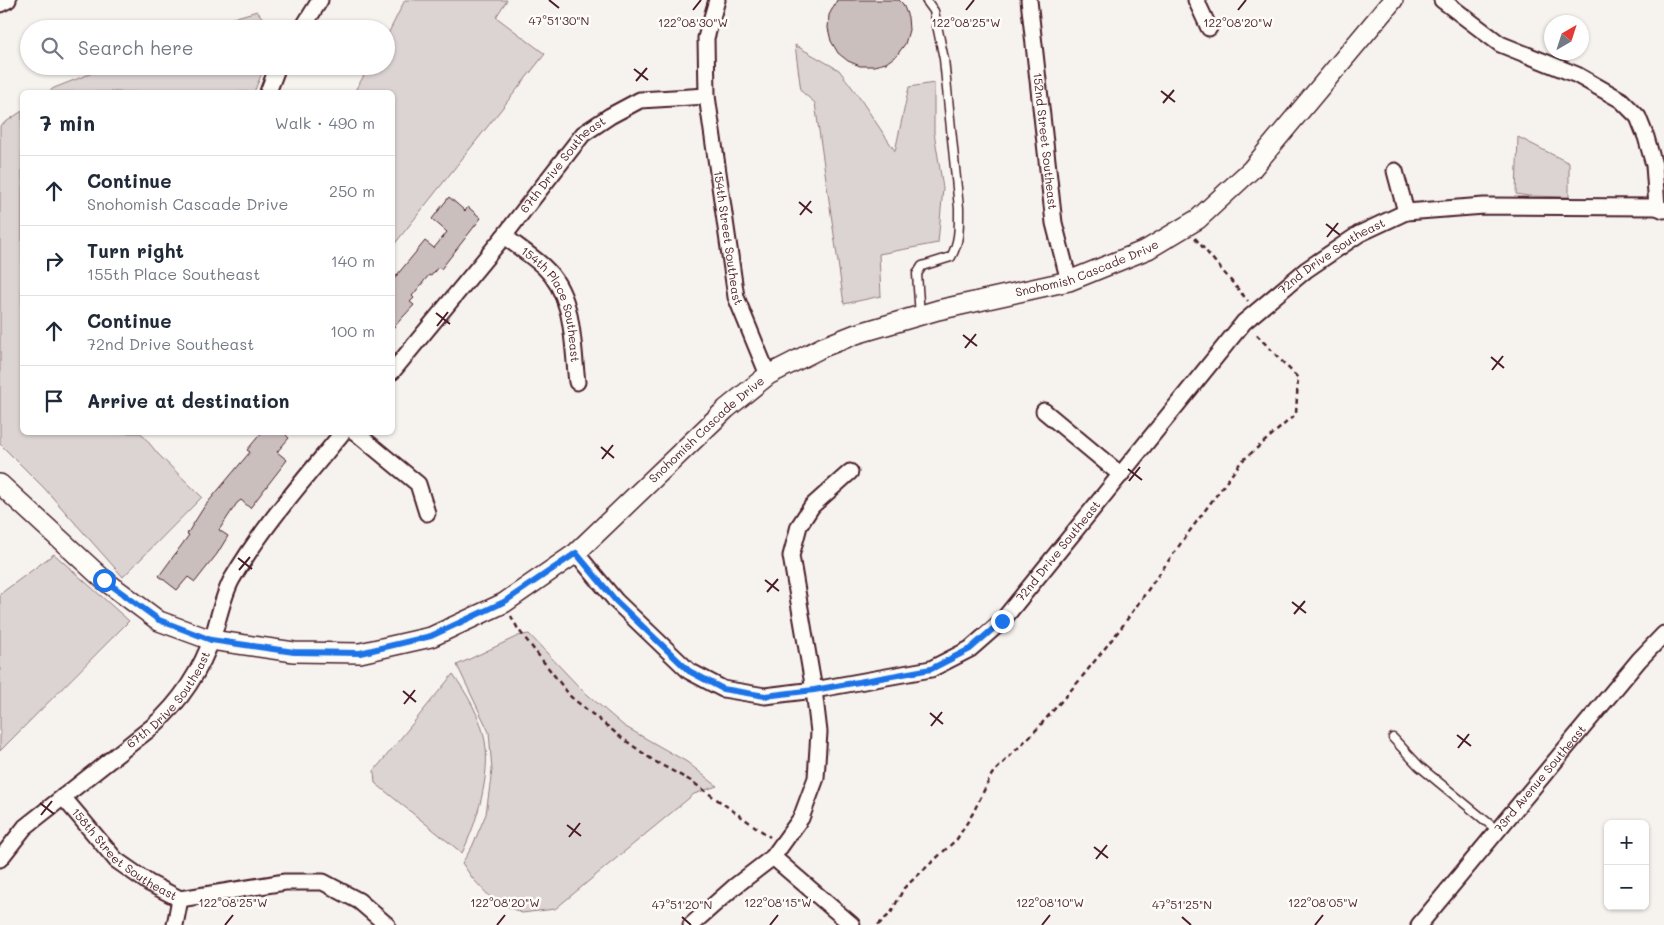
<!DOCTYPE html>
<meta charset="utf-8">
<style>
:root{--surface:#fff;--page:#f2f2f3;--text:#1f2937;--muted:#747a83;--line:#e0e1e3}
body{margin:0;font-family:Mali,sans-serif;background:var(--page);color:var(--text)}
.controls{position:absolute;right:15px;bottom:15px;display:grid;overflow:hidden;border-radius:8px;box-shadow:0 1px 4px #0004}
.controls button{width:45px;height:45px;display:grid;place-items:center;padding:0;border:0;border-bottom:1px solid var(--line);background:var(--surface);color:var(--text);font:25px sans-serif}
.compass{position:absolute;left:1544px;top:15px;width:45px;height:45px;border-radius:50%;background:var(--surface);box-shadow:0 1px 4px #0004;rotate:39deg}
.stop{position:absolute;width:15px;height:15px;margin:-11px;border:4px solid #1a73e8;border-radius:50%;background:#fff}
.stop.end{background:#1a73e8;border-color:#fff;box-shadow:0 1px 5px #0008}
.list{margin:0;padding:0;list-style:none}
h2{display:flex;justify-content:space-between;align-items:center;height:65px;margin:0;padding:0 20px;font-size:21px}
h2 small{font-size:16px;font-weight:400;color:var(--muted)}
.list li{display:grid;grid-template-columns:32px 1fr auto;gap:15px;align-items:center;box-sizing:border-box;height:70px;padding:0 20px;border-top:1px solid var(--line)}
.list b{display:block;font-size:19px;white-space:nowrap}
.list p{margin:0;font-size:16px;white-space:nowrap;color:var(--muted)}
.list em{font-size:16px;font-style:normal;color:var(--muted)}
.icon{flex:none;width:28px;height:28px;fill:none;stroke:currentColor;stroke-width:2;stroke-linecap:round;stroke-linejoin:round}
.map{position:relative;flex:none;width:1664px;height:925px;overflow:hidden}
.search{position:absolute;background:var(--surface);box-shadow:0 1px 4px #0004;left:20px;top:20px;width:375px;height:55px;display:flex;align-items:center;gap:12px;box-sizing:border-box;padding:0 18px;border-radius:28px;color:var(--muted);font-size:19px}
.panel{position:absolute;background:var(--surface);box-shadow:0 1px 4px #0004;left:20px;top:90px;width:375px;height:345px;border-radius:8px}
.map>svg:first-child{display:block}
.green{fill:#dcd4d2;stroke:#937a7e}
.building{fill:#cbbfbe;stroke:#4a1f2b}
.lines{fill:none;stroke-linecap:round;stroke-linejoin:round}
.service-casing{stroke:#4a1f2b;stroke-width:11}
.minor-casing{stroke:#4a1f2b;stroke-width:19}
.tertiary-casing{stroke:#4a1f2b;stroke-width:22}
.path{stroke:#4a1f2b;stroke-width:2.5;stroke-dasharray:5 4;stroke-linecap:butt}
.service{stroke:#fdfcf7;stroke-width:8}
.minor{stroke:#fdfcf7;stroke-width:15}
.tertiary{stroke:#fdfcf7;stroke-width:19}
.route{stroke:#1a73e8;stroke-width:6}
.ticks{fill:none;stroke:#4a1f2b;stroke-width:2}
.labels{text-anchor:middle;stroke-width:5;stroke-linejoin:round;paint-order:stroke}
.street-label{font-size:12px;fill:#4a1f2b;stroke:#fdfcf7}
.ticks-label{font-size:12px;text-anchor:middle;fill:#4a1f2b;stroke:#fdfcf7;stroke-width:5;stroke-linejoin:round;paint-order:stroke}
</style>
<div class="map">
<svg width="1664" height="925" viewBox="0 0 1664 925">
<rect width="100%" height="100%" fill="#f6f3ef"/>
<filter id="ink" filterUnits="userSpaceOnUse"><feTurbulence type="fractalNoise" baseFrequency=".02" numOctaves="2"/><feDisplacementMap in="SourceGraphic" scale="10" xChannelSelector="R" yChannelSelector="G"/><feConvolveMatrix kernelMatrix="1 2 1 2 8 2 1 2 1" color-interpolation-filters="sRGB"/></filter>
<g filter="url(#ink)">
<path class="green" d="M405,0H507L496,17L545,54L393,246L392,92H354L370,66H386V38Z
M257,11L271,29H198L206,26Z
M795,45L839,70L857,94L895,151L909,87L934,83V132L943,188L938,243L879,254L881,296L844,304L815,103L801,91Z
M110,66H265L254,92H48L54,88Z
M22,111V432L141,433L158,454L202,497L123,577L44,488L0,444V126Z
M1518,137L1569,163V197L1528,196L1516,194Z
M54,554L129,621L0,751V594Z
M529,634L581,689L624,726L687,762L717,786L694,794L555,909L522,913L493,900L473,879L462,863L472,847L486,814L492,770L489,732L457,665L518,636Z
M453,674C467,694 481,717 485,741C491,774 477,823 462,853L375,783L374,771Z"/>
<path class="building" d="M837,0H899L903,4L908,17L909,30L905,44L897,55L886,63L874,66H860L848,61L838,53L831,41L828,28L829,15Z
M449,197L465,211L468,207L481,218L441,269L438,267L431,276L429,275L412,296L414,298L410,302L414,305L392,329V281L425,241L434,248L447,232L432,219Z
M262,432H283L289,438L277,452L287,460L250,508L241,500L237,503L219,530L228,536L217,554L195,582L188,577L177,590L159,576L189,535L187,534L204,507L250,452L247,450Z"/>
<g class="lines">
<g class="service-casing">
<path id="service" d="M920,316L917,274L922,266L951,257C960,241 959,226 959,208L944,59L934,11L926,0
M1393,738L1419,766L1498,831"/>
</g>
<g class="minor-casing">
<g id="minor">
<path id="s1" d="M717,0L706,38L707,96L736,297L768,375"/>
<path id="s2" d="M1029,0L1054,223L1069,281"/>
<path d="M1196,0L1209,28"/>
<path d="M1442,0L1500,44L1577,75L1621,100L1638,117L1646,137L1654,165L1657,207"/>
<path d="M0,4L8,0"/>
<path d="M302,29L320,0"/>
<path d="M268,92L278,66"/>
<path d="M1395,171L1406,212"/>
<path id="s3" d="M504,236C517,246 532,256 544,267C575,296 572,343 577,382"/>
<path id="s4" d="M392,372L504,236L583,134L610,116L640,100L707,96"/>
<path d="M1044,411L1121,475"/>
<path d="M355,432L418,484L427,513"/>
<path id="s5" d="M576,553L616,601L689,671L723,689L765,696L814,690L931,669L970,649L1002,621L1244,322L1306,270L1359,234L1406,212L1484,206L1657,207L1664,210"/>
<path id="s6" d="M63,797L116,860L149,883L180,899L285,882H323L359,901L387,925"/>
<path d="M773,857L852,925"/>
<path id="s7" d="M0,859L25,827L152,727C182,701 201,671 214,633C219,616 224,593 232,579C263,526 304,480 343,432"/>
<path d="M175,925L180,899"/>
<path d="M691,925L734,887L773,857L801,818L816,778L819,732L814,690L791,556L799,526L812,506L850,472"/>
<path id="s8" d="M1419,925L1639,660L1664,634"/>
</g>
</g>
<g class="tertiary-casing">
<g id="tertiary">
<path id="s9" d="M0,484L104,580L159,621L211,640L294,652L360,653L431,637L504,603L576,553L726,409L768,375L823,347L856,334L938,310L1069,281L1148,249L1198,219L1251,170L1393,0"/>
</g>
</g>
<path class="path" d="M1195,238L1248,301
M511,616L518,629L571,697L622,738L654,761L691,781L770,837
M878,925L891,913L904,888L957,839L973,813L992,774L1037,729L1078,682L1121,628L1186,536L1241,462L1296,414L1298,378L1254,332"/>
<use href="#service" class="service"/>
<use href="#minor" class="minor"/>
<use href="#tertiary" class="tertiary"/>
</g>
</g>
<g class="lines" filter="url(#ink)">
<path class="route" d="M104,580L159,620L211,640L294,652L360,653L431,636L504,602L576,553L616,601L689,671L723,689L765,696L814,690L931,669L970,649L1002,621"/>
</g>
<path class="ticks" d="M549,0L559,8M693,10L701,0M966,10L974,0M1238,10L1246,0M634,69L648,80M636,81L647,68M1161,91L1175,102M1163,103L1174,90M799,202L812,213M800,215L811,201M1326,224L1340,235M1327,237L1338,223M436,313L450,324M437,326L448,312M963,335L977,346M965,348L976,334M1491,357L1504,368M1492,370L1503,356M601,447L614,458M602,459L613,445M1128,469L1142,480M1129,481L1140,467M238,558L252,569M239,570L250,557M765,580L779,591M767,592L778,579M1292,602L1306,613M1294,614L1305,601M403,691L416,702M404,704L415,690M930,713L943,724M931,726L942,712M1457,735L1471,746M1458,748L1469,734M40,803L54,814M41,815L52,801M567,825L581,836M569,837L580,823M1094,847L1108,858M1096,859L1107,845M682,917L691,925M1182,917L1191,925M225,925L233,915M497,925L505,915M770,925L778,915M1042,925L1050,915M1315,925L1323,915"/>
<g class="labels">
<g class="street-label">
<text dy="4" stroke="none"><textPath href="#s2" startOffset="142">152nd Street Southeast</textPath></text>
<text dy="4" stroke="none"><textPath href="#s4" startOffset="269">67th Drive Southeast</textPath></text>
<text dy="4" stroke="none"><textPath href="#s1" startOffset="241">154th Street Southeast</textPath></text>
<text dy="4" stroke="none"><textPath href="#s5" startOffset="994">72nd Drive Southeast</textPath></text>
<text dy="4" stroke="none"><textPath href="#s9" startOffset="1256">Snohomish Cascade Drive</textPath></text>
<text dy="4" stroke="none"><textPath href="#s3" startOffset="88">154th Place Southeast</textPath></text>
<text dy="4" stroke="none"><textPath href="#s9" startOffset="836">Snohomish Cascade Drive</textPath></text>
<text dy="4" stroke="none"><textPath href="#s5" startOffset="589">72nd Drive Southeast</textPath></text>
<text dy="4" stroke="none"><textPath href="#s7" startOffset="234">67th Drive Southeast</textPath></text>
<text dy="4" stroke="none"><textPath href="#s8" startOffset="190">73rd Avenue Southeast</textPath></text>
<text dy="4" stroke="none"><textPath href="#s6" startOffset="85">158th Street Southeast</textPath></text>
</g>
</g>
<g class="ticks-label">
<text x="559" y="25">47°51'30"N</text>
<text x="693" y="27">122°08'30"W</text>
<text x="966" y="27">122°08'25"W</text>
<text x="1238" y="27">122°08'20"W</text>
<text x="233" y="907">122°08'25"W</text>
<text x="505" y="907">122°08'20"W</text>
<text x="778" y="907">122°08'15"W</text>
<text x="1050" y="907">122°08'10"W</text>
<text x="1323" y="907">122°08'05"W</text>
<text x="682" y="909">47°51'20"N</text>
<text x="1182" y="909">47°51'25"N</text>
</g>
</svg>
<div class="controls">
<button>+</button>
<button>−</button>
</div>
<svg class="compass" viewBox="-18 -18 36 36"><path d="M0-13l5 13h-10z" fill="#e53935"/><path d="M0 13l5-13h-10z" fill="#747a83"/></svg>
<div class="stop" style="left:104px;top:580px"></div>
<div class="stop end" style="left:1002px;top:621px"></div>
<div class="search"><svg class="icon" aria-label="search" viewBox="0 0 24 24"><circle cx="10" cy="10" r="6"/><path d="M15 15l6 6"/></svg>Search here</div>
<section class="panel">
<h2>7 min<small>Walk · 490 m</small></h2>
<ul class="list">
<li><svg class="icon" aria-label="ahead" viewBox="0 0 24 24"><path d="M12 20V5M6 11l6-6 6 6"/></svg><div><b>Continue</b><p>Snohomish Cascade Drive</p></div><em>250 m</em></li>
<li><svg class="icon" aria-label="right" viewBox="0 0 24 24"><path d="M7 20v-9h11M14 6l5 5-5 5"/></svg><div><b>Turn right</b><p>155th Place Southeast</p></div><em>140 m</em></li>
<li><svg class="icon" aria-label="ahead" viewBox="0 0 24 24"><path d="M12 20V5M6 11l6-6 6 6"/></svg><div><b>Continue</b><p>72nd Drive Southeast</p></div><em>100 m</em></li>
<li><svg class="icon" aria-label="arrive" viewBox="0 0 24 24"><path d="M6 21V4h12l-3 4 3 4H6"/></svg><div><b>Arrive at destination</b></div></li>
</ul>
</section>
</div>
